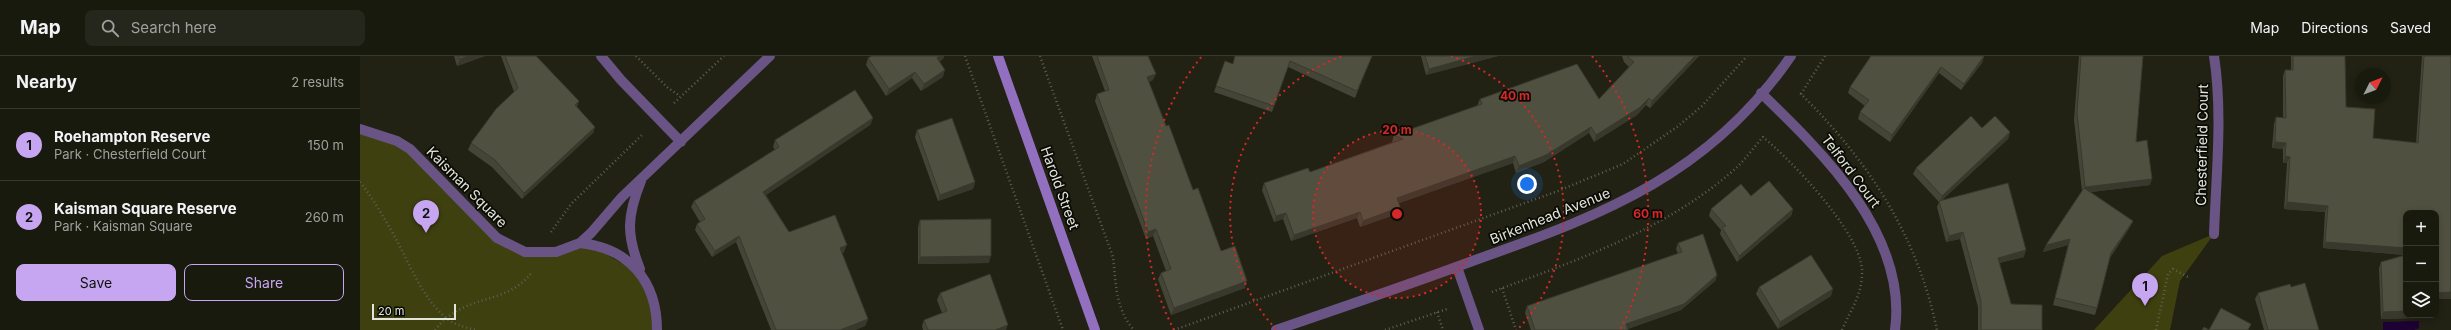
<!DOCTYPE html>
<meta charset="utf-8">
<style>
:root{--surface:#191a0e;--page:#26271c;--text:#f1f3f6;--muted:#9fa19e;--line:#37382e;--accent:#c6a6f0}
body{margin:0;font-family:Inter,sans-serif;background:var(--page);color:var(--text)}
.controls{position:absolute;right:12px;bottom:12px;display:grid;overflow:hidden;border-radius:8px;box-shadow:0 2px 6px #0003}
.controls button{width:36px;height:36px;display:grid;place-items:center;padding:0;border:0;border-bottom:1px solid var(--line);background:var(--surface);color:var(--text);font:20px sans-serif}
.compass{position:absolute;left:1995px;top:12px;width:36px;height:36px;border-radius:50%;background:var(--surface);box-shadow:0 2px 6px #0003;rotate:48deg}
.scale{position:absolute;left:12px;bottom:10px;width:84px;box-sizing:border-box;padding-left:4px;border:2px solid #e3e4da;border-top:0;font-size:11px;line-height:14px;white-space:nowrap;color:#e3e4da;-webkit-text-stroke:3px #0a0b05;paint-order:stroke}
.you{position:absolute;left:1167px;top:128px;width:14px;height:14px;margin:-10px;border:3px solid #fff;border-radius:50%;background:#1a73e8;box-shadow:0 0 0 6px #1a73e833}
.badge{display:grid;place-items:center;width:26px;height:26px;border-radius:50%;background:var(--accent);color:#111;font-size:13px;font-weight:700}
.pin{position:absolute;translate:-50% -33px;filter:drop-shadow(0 1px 2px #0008)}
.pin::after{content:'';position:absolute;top:21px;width:14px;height:12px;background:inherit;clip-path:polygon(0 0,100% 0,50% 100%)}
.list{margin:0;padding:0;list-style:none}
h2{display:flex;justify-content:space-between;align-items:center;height:52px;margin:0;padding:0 16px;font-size:17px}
h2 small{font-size:13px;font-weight:400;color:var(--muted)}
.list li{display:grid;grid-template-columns:26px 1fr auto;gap:12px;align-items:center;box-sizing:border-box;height:72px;padding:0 16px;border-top:1px solid var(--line)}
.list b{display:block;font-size:15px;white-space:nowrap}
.list p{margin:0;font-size:13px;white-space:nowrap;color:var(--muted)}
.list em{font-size:13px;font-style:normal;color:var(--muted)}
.actions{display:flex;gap:8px;padding:12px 16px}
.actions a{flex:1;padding:9px 0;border:1px solid var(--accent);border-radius:8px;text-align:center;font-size:14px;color:var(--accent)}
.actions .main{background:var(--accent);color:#111}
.icon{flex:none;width:22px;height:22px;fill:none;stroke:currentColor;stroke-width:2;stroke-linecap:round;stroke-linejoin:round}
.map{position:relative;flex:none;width:2091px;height:274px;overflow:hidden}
header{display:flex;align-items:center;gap:24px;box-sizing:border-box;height:56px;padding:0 20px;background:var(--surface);border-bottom:1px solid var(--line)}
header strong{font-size:19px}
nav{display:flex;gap:22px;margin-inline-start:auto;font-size:14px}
.search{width:280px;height:36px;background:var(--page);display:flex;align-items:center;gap:10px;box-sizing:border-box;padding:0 14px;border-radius:8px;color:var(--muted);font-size:15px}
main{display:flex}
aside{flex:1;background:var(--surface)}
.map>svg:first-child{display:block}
.green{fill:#3f4010}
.water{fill:#1d0034}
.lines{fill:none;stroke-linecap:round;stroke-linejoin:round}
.path{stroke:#5f6053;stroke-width:2.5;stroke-dasharray:1 3;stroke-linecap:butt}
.street{stroke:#695485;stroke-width:10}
.secondary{stroke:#936fbf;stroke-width:10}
.wall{fill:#454537}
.shaded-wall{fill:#38382d}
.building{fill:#505040;stroke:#38382d}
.ring{fill:none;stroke:#d62828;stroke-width:2;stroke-dasharray:2 4}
.labels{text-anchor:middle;stroke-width:3.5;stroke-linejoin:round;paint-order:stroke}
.street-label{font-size:14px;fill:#e3e4da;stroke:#0a0b05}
.centre{fill:#d62828;stroke:#0a0b05;stroke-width:2}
.ring-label{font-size:12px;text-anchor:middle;font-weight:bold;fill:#d62828;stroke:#0a0b05;stroke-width:3.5;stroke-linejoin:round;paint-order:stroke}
</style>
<header>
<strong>Map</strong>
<div class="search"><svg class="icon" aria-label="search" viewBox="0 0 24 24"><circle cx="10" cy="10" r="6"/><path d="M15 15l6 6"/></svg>Search here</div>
<nav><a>Map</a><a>Directions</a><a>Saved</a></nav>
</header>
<main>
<aside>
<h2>Nearby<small>2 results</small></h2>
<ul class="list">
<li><span class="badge">1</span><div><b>Roehampton Reserve</b><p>Park · Chesterfield Court</p></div><em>150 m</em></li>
<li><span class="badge">2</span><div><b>Kaisman Square Reserve</b><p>Park · Kaisman Square</p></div><em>260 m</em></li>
</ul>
<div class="actions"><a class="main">Save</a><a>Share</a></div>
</aside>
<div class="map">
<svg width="2091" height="274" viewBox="0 0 2091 274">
<rect width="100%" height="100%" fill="#212213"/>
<path class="green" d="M0,73L37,85L116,163L165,196L228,188L281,218L297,274H0Z
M1854,178L1820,225L1810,274H1734L1802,200Z"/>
<path class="water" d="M2059,265V272L2054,274H2023V266Z"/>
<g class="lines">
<path class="path" d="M276,0L308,32L320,40
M605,0L703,274
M680,0L753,201C756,226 755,253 774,274
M1465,0L1441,38C1509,106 1557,179 1577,274
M314,47L364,0
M0,126C14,144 25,163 36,183C50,209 62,241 85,261C93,269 105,271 116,274
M191,176L211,148L283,78
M1142,232L1156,274
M1132,236C1217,204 1306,174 1375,113C1385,104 1394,91 1403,81C1432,105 1500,176 1502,214C1503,238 1491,253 1482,274
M1077,256L1083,274
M75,274C104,236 146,251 172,216
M814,274L1198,135L1263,108L1317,71L1342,50L1387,0
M1025,274L1087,253
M1796,274L1808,218L1813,213L1830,222"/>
<path class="street" d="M241,0L261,24L321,86
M1401,37C1463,97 1548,179 1535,274
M0,73L37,85L50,93L137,182L165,196H196L220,187L231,177L262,141L410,0
M1854,178C1856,120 1863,58 1854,0
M220,187C269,192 297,225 297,274
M1097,211L1119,274
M280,213C266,178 267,160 281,125
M916,274C983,251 1051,228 1118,203C1246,158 1351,117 1431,0"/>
<path class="secondary" d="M638,0L735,274"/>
</g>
<path class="wall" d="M94,0H125L97,10Z
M141,0H176L219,45L217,51L235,71L233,77L162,143L132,111L108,94L111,87L154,36Z
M512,0H584L583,3L580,5L583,21L561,35L552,22L526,40L506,9L508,2Z
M732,0H788L793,24L789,26L806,70L833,134L861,195L885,232L811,259L798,223L801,217L806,215L793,180L786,183L735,45L737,38L745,35Z
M875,0H1012L995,42L928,11L912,56L854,36L865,5L873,8Z
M1061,0H1138L1066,19Z
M1262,0H1339L1290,52L1286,49L1277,59L1234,86L1229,77L1184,106L1156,117L1153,107L1039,147L1040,151L1037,158L1000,171L997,162L931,185L923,163L914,166L902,134L904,127L950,116L1033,86H1032L1034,79L1117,50L1120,43H1239L1269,11L1264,6Z
M1624,0L1622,7L1601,34L1579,17L1530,86L1498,63L1500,56L1505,50L1488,37L1490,31Z
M1719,0H1783L1776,86L1790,129L1731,136L1773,165L1770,171L1750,202L1737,252L1735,259L1693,249L1708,189L1683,196L1686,189L1722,135L1714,64Z
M1931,0H1985L1986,51L2013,82L2056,87L2062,0H2091V243H2076V157L2046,259H2056L2055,262L2021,263L2019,212L2021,206L2044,199L1963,192L1965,156L1924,153L1927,107H1923V93L1912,92L1914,68L1916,61L1923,62V20L1925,14H1931Z
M513,62L510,69L406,139L429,176L484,196L482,197L508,263L505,270L495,274H411L376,186L352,201L335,174L337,168L340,166L331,151L334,145L415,94L413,91L415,84Z
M1622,72L1650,76L1648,83L1582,144L1664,201L1639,207L1651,248L1682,274H1618V251L1600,183L1586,186L1577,151L1579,146L1553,118L1556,112Z
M557,74L615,126L613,133L578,145L555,81Z
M1391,140L1433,153L1431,160L1377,206L1360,178L1361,174L1349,160L1351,153Z
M560,164L629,207L558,208V171Z
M1318,187L1357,219L1355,225L1321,254L1268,273V274H1171L1165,257L1167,250L1318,198L1316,193Z
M1399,231L1471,240L1418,273L1396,238Z
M1931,231L1959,274H1904L1895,243L1898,237Z
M580,237L646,274H563L562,270L564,264L582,257L577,244Z"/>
<path class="shaded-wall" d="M109,0H125L97,10L100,3Z
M580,0H584L583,3L575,8L577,2Z
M1116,0H1138L1066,19L1069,13Z
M1335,0H1339L1290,52L1292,45Z
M1624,0L1622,7L1601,34L1604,28Z
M1581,11L1579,17L1530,86L1532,79Z
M585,14L583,21L561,35L564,28Z
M555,16L552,22L526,40L529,33Z
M796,18L793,24L784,28L787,21Z
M1289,42L1286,49L1277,59L1234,86L1236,79Z
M219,45L216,51L215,49Z
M513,62L510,69L401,142L403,136Z
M235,71L233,77L162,143L164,137Z
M1231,71L1229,77L1184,106L1156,117L1159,110Z
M1650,76L1648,83L1580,146L1582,140Z
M1915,86L1926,87L1923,93L1912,92Z
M1155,100L1153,107L1034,149L1037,142Z
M1925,100L1930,101L1927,107H1923Z
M1792,123L1790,129L1723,137L1725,131Z
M615,126L613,133L578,145L580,139Z
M1927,146L1968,150L1965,156L1924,153Z
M1040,151L1037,158L1000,171L1003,165Z
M1433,153L1431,160L1377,206L1379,200Z
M1000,156L997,162L931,185L934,179Z
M926,157L923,163L914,166L916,160Z
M1773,165L1770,171L1748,204L1751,197Z
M796,173L793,180L786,183L788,176Z
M1603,176L1600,183L1586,186L1589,180Z
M379,180L376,186L352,201L355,195Z
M1710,183L1708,189L1683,196L1686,189Z
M1965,186L2046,192V199L1963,192Z
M487,189L484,196L478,199L480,192Z
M1666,194L1664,201L1635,208L1638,202Z
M631,200L629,207L558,208L560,201Z
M1357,219L1355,225L1321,254L1264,274L1266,268Z
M887,225L885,232L811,259L814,252Z
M1473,233L1471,240L1418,273L1420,266Z
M2091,236V243H2076V237Z
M2046,255V259H2056L2055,262L2021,263L2023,256Z
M508,263L505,270L495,274H480Z
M648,269L646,274H635Z"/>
<path class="building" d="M98,0H109L100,3Z
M145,0H176L219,45L215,49L235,71L164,137L135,104L111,87L136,53L158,32Z
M512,0H580L577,2L585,14L564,28L555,16L529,33L508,2Z
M737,0H788L796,18L787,21L806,70L809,69L833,134L838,132L861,195L875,190L887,225L814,252L801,217L811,213L796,173L788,176L737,38L749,34Z
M875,0H1012L997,35L930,5L914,50L856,30L865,5L873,8Z
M1065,0H1116L1069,13Z
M1267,0H1335L1292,45L1289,42L1279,52L1236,79L1231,71L1186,99L1159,110L1155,100L1037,142L1040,151L1003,165L1000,156L934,179L926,157L916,160L904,127L948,112L950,116L1043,83L1034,79L1122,48L1120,43L1217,8L1239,43L1274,6Z
M1511,0H1624L1604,28L1581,11L1532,79L1500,56L1509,44L1490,31Z
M1721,0H1783L1776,86L1787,84L1792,123L1725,131L1717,57Z
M1933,0H1985L1986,51L2015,53L2013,82L2058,87L2064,0H2091V236L2076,237V157H2046V192L1965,186L1968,150L1927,146L1930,101L1925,100L1926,87L1915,86L1916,61L1926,62L1925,14H1933Z
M495,34L513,62L403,136L429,176L475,159L487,189L480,192L508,263L480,274H416L379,180L355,195L337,168L345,163L334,145L419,91L415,84Z
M1611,60L1622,72L1635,60L1650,76L1582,140L1556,112Z
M592,62L615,126L580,139L557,74Z
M1409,125L1433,153L1379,200L1362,171L1366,170L1351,153L1381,128L1391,140Z
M1648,127L1666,194L1638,202L1651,248L1682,249V274H1621V245L1603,176L1589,180L1579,145Z
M1724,132L1773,165L1751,197L1737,252L1695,242L1710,183L1686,189Z
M631,163V200L560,201V164Z
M1343,178L1357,219L1324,248L1266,268L1268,274H1175L1167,250L1322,196L1318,187Z
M1451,199L1473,233L1420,266L1399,231Z
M2046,199V255L2023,256L2021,206Z
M630,218L648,269L635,274H568L564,264L587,255L580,237Z
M1945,227L1959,274H1908L1898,237L1930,228L1931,231Z
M1861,252L1891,268L1888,274H1842L1844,271L1849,274Z"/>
<circle cx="1037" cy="158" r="84" fill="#d62828" fill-opacity=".12"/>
<g class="ring">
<circle cx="1037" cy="158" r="84"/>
<path d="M916 273A167 167 0 0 1 983 0M1091 0A167 167 0 0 1 1158 273"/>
<path d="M814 274A251 251 0 0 1 842 0M1232 0A251 251 0 0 1 1260 274"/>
</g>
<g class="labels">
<g class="street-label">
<text transform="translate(1842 89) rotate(-89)" y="5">Chesterfield Court</text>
<text transform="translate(1491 115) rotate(53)" y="5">Telford Court</text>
<text transform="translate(107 131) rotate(45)" y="5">Kaisman Square</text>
<text transform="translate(700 132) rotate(70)" y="5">Harold Street</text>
<text transform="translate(1190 160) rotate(-22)" y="5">Birkenhead Avenue</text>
</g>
</g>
<circle cx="1037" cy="158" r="6" class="centre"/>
<g class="ring-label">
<text x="1155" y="44">40 m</text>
<text x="1037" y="78">20 m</text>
<text x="1288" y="162">60 m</text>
</g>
</svg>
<div class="controls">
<button>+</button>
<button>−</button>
<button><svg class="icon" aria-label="layers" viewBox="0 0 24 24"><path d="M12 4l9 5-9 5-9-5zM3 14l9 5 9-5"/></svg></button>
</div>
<svg class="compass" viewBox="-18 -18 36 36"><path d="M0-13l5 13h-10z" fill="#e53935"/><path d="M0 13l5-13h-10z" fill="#9fa19e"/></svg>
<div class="scale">20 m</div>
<div class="you"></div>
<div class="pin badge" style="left:1785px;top:250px">1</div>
<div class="pin badge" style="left:66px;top:177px">2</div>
</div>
</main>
